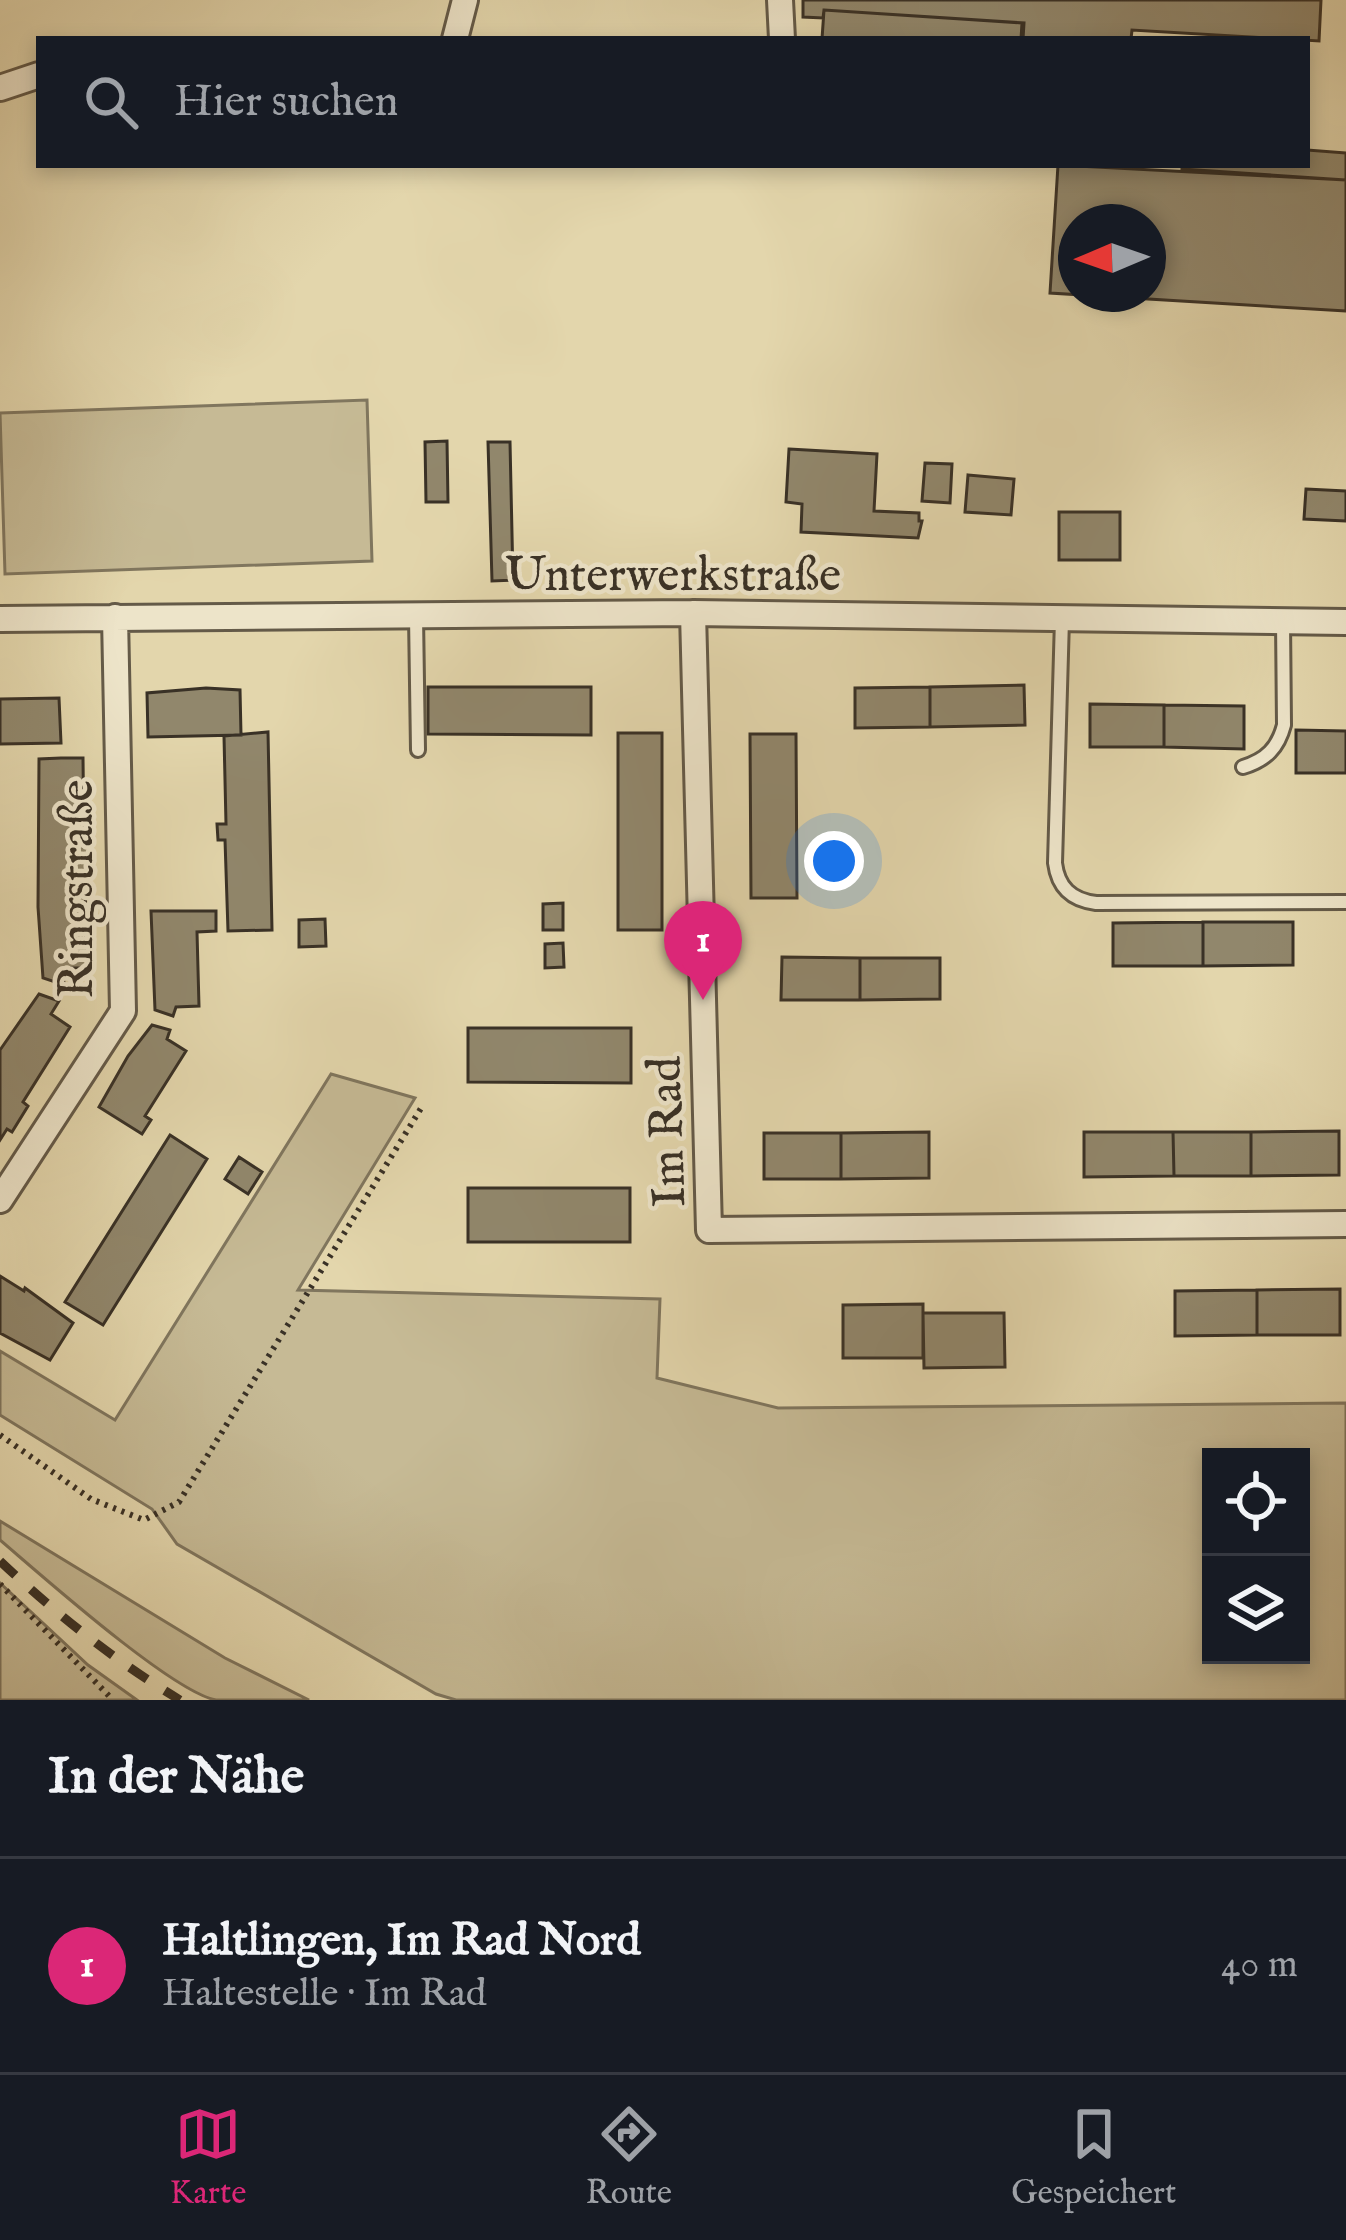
<!DOCTYPE html>
<html lang="de">
<meta charset="utf-8">
<style>
:root{--surface:#171b24;--page:#20242c;--text:#f1f3f6;--muted:#9ea1a6;--line:#363941;--accent:#db2777}
body{margin:0;font-family:"IM FELL English",serif;background:var(--page);color:var(--text)}
.controls{position:absolute;right:36px;bottom:36px;display:grid;overflow:hidden;border-radius:0px;box-shadow:0 6px 18px #0003}
.controls button{width:108px;height:108px;display:grid;place-items:center;padding:0;border:0;border-bottom:3px solid var(--line);background:var(--surface);color:var(--text);font:60px sans-serif}
.compass{position:absolute;left:1058px;top:204px;width:108px;height:108px;border-radius:50%;background:var(--surface);box-shadow:0 6px 18px #0003;rotate:268deg}
.you{position:absolute;left:834px;top:861px;width:42px;height:42px;margin:-30px;border:9px solid #fff;border-radius:50%;background:#1a73e8;box-shadow:0 0 0 18px #1a73e833}
.badge{display:grid;place-items:center;width:78px;height:78px;border-radius:50%;background:var(--accent);color:#fff;font-size:39px;font-weight:700}
.pin{position:absolute;translate:-50% -99px;filter:drop-shadow(0 3px 6px #0008)}
.pin::after{content:'';position:absolute;top:63px;width:42px;height:36px;background:inherit;clip-path:polygon(0 0,100% 0,50% 100%)}
.list{margin:0;padding:0;list-style:none}
h2{display:flex;justify-content:space-between;align-items:center;height:156px;margin:0;padding:0 48px;font-size:51px}
h2 small{font-size:39px;font-weight:400;color:var(--muted)}
.list li{display:grid;grid-template-columns:78px 1fr auto;gap:36px;align-items:center;box-sizing:border-box;height:216px;padding:0 48px;border-top:3px solid var(--line)}
.list b{display:block;font-size:45px;white-space:nowrap}
.list p{margin:0;font-size:39px;white-space:nowrap;color:var(--muted)}
.list em{font-size:39px;font-style:normal;color:var(--muted)}
.icon{flex:none;width:66px;height:66px;fill:none;stroke:currentColor;stroke-width:2;stroke-linecap:round;stroke-linejoin:round}
.map{position:relative;flex:none;width:1346px;height:1700px;overflow:hidden}
.search{position:absolute;background:var(--surface);box-shadow:0 6px 18px #0003;left:36px;right:36px;top:36px;height:132px;display:flex;align-items:center;gap:30px;box-sizing:border-box;padding:0 42px;border-radius:0px;color:var(--muted);font-size:45px}
.sheet{height:372px;background:var(--surface)}
nav{display:flex;justify-content:space-around;align-items:center;box-sizing:border-box;height:168px;border-top:3px solid var(--line);background:var(--surface);font-size:33px;color:var(--muted)}
nav a{display:grid;justify-items:center;gap:6px}
nav .on{color:var(--accent)}
.map>svg:first-child{display:block}
.green{fill:#c6ba95;stroke:#80765e;stroke-width:3;fill-rule:evenodd}
.building{fill:#91876c;stroke:#393126;stroke-width:3;fill-rule:evenodd}
.lines{fill:none;stroke-linecap:round;stroke-linejoin:round}
.lane-casing{stroke:#645a48;stroke-width:18}
.street-casing{stroke:#645a48;stroke-width:30}
.path{stroke:#393126;stroke-width:6;stroke-dasharray:3 6;stroke-linecap:butt}
.lane{stroke:#ede4c9;stroke-width:12}
.street{stroke:#ede4c9;stroke-width:24}
.rail{stroke:#393126;stroke-width:9;stroke-dasharray:21 21;stroke-linecap:butt}
.labels{text-anchor:middle;stroke-width:9;stroke-linejoin:round;paint-order:stroke}
.street-label{font-size:48px;fill:#393126;stroke:#ede4c9}
</style>
<div class="map">
<svg width="1346" height="1700" viewBox="0 0 1346 1700">
<rect width="100%" height="100%" fill="#e3d6ac"/>
<filter id="stains"><feTurbulence type="fractalNoise" baseFrequency=".00167" numOctaves="4"/><feColorMatrix values="0 0 0 0 .2 0 0 0 0 .09 0 0 0 0 .02 0 0 0 .5 -.17"/></filter>
<radialGradient id="worn" r=".72"><stop offset=".6" stop-color="#630" stop-opacity="0"/><stop offset="1" stop-color="#630" stop-opacity=".3"/></radialGradient>
<path class="green" d="M367,400L372,561L5,574L0,413Z
M331,1074L415,1098L298,1290L660,1299L657,1378L778,1408L1346,1403V1700H456L436,1694L177,1544L152,1509L0,1415V1351L115,1420ZM1301,1457V1655H1211V1457Z
M0,1521L225,1658L309,1700C279,1700 245,1700 216,1700C172,1692 40,1574 0,1540Z
M0,1583L88,1665L137,1700H0Z"/>
<path class="building" d="M803,0H1321L1319,41L1132,30L1131,39H1023L1024,23L824,10L823,18L803,17Z
M824,10L1022,23L1021,39H822Z
M1307,150L1346,153V180L1182,169V165H1307Z
M1058,165L1346,180V311L1050,293ZM1076,222H1148V294H1076Z
M447,441L448,502H426L425,442Z
M488,442H510L513,580L492,581Z
M789,449L877,454L874,511L919,513V521H922L918,538L801,532L802,504L786,502Z
M925,463L952,464L950,503L922,501Z
M968,475L1014,479L1011,515L965,512Z
M1306,489L1346,491V521L1304,519Z
M1059,512H1120V560H1059Z
M1024,685L1025,725L930,727V687Z
M428,687H591V735L428,734Z
M930,687V727L855,728V688Z
M206,688L240,690L241,735L148,737L147,693Z
M59,698L61,743L0,744V699Z
M1090,704L1164,705V747H1090Z
M1164,705L1244,706V749L1164,747Z
M1296,730L1346,731V773H1296Z
M268,732L272,930L228,931L225,840H218L217,824H226L224,736Z
M618,733H662V930H618Z
M750,734H796L797,898H751Z
M61,758H83L84,847H91L92,878H85L87,968H63L64,985L43,978L38,907L39,759Z
M563,903V930H543V904Z
M151,911H216V931L197,932L199,1006L176,1007L173,1016L155,1010Z
M325,919L326,946L299,947V920Z
M1203,922H1293V965L1203,966Z
M1203,922V966H1113V923Z
M563,943L564,967L545,968V944Z
M782,957L860,958V1000H781Z
M860,958H940V999L860,1000Z
M39,994L59,1001L51,1014L70,1027L23,1102L28,1106L12,1132L7,1129L0,1140V1050Z
M152,1025L170,1030L167,1039L186,1051L145,1116L151,1120L142,1134L99,1107L128,1056Z
M468,1028H631V1083L468,1082Z
M1339,1131V1175L1251,1176V1132Z
M929,1132V1178L841,1179V1133Z
M1084,1132H1173L1174,1176L1084,1177Z
M1173,1132H1251V1176H1174Z
M764,1133H841V1179H764Z
M170,1135L207,1159L103,1325L65,1302Z
M239,1157L262,1172L248,1194L225,1179Z
M468,1188H630V1242H468Z
M0,1276L24,1291L25,1288L73,1323L50,1360L0,1333Z
M1340,1289V1335H1257V1290Z
M1257,1290V1335L1175,1336V1291Z
M923,1304V1358H843V1305Z
M923,1313H1004L1005,1367L924,1368Z"/>
<g class="lines">
<g class="lane-casing">
<path id="lane" d="M416,616L418,750
M1062,619L1055,863C1058,887 1071,900 1096,903L1346,902
M1243,767C1266,760 1278,748 1284,725L1283,621"/>
</g>
<g class="street-casing">
<path id="street" d="M780,0L782,39
M455,39L465,0
M0,88L39,75
M693,613L709,1230L1346,1224
M0,619L693,613L1346,622
M0,1200L123,1011L115,617"/>
</g>
<path class="path" d="M0,1435L91,1499L144,1520L179,1502L423,1105
M0,1584L113,1700"/>
<use href="#lane" class="lane"/>
<use href="#street" class="street"/>
<path class="rail" d="M0,1561C55,1613 115,1661 180,1700"/>
</g>
<g class="labels">
<g class="street-label">
<text x="673" y="590">Unterwerkstraße</text>
<text transform="translate(75 889) rotate(-90)" y="17">Ringstraße</text>
<text transform="translate(665 1132) rotate(-92)" y="17">Im Rad</text>
</g>
</g>
<rect width="100%" height="100%" filter="url(#stains)"/>
<rect width="100%" height="100%" fill="url(#worn)"/>
</svg>
<div class="controls">
<button><svg class="icon" aria-label="locate" viewBox="0 0 24 24"><circle cx="12" cy="12" r="6"/><path d="M12 2v4M12 18v4M2 12h4M18 12h4"/></svg></button>
<button><svg class="icon" aria-label="layers" viewBox="0 0 24 24"><path d="M12 4l9 5-9 5-9-5zM3 14l9 5 9-5"/></svg></button>
</div>
<svg class="compass" viewBox="-18 -18 36 36"><path d="M0-13l5 13h-10z" fill="#e53935"/><path d="M0 13l5-13h-10z" fill="#9ea1a6"/></svg>
<div class="you"></div>
<div class="pin badge" style="left:703px;top:1000px">1</div>
<div class="search"><svg class="icon" aria-label="search" viewBox="0 0 24 24"><circle cx="10" cy="10" r="6"/><path d="M15 15l6 6"/></svg>Hier suchen</div>
</div>
<section class="sheet">
<h2>In der Nähe<small></small></h2>
<ul class="list">
<li><span class="badge">1</span><div><b>Haltlingen, Im Rad Nord</b><p>Haltestelle · Im Rad</p></div><em>40 m</em></li>
</ul>
</section>
<nav>
<a class="on"><svg class="icon" aria-label="map" viewBox="0 0 24 24"><path d="M3 6l6-2 6 2 6-2v14l-6 2-6-2-6 2zM9 4v14M15 6v14"/></svg>Karte</a>
<a><svg class="icon" aria-label="directions" viewBox="0 0 24 24"><path d="M12 3l9 9-9 9-9-9zM9 14v-3h6M13 9l2 2-2 2"/></svg>Route</a>
<a><svg class="icon" aria-label="saved" viewBox="0 0 24 24"><path d="M7 4h10v16l-5-4-5 4z"/></svg>Gespeichert</a>
</nav>
